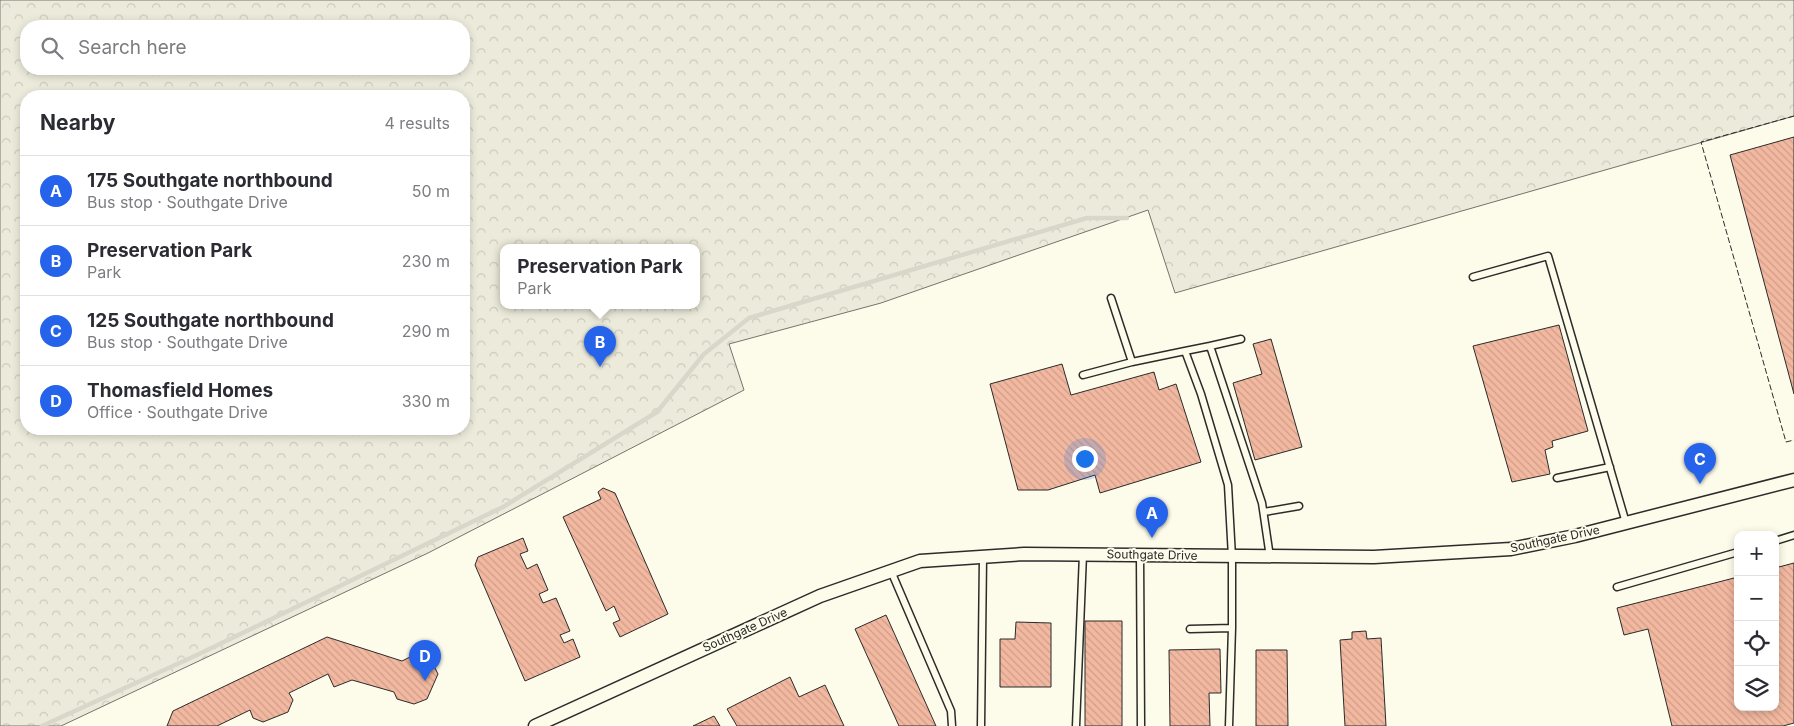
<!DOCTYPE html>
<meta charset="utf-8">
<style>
:root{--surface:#fff;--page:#f2f2f3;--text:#2b2b33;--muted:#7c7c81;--line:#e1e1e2;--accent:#2563eb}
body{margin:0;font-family:Inter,sans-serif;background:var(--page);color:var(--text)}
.controls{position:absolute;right:15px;bottom:15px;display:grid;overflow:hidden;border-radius:10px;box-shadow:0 2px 8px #0003}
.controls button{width:45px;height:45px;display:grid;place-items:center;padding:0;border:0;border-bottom:1px solid var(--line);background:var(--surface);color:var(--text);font:25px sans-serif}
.you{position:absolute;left:1084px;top:458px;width:18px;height:18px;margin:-12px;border:4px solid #fff;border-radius:50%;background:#1a73e8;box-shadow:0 0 0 8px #1a73e833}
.badge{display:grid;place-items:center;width:32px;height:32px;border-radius:50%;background:var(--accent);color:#fff;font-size:16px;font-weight:700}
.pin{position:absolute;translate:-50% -41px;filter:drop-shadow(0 1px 2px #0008)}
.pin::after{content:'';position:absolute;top:26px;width:18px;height:15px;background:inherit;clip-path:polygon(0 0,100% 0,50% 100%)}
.popup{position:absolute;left:500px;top:244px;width:200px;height:65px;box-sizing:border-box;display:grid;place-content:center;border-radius:10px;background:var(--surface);filter:drop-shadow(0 1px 4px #0005);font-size:16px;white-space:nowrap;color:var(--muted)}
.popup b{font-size:19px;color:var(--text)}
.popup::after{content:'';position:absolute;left:50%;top:100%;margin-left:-10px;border:10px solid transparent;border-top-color:var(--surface)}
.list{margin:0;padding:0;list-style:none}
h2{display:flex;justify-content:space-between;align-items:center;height:65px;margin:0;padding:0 20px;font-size:21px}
h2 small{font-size:16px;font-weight:400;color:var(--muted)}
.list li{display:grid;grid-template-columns:32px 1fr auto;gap:15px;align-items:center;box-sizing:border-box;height:70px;padding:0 20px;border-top:1px solid var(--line)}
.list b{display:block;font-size:19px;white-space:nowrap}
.list p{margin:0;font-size:16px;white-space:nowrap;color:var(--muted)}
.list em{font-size:16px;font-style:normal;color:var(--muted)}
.icon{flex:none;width:28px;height:28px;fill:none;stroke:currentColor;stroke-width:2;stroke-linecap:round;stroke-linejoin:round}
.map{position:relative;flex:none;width:1794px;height:726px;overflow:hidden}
.search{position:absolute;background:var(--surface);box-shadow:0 2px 8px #0003;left:20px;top:20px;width:450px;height:55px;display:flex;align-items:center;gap:12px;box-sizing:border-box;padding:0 18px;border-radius:20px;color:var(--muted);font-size:19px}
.panel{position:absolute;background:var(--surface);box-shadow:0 2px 8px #0003;left:20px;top:90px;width:450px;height:345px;border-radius:20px}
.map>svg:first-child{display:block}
.park{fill:url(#park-crowns);stroke:#74746e;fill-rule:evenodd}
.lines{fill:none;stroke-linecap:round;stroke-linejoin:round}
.stream{stroke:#d8d7c9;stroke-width:4.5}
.building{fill:url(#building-back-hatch);stroke:#2b2b2b}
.service-casing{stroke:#2b2b2b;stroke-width:9}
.minor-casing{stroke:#2b2b2b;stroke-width:15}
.service{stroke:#fdfbea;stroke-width:6}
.minor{stroke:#fdfbea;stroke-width:12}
.fence{stroke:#2b2b2b;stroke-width:1;stroke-dasharray:6 2.5;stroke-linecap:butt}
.labels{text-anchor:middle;stroke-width:4;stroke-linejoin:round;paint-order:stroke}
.street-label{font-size:12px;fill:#2b2b2b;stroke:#fdfbea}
</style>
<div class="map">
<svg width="1794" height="726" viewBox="0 0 1794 726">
<defs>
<pattern id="park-crowns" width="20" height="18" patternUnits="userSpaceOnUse" patternTransform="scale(1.25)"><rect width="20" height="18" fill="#ecebdb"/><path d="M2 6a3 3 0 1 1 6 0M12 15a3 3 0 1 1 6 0" fill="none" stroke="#cbcabc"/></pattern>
<pattern id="building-back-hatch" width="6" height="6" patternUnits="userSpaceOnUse" patternTransform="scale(1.25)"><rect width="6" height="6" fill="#f2b8a0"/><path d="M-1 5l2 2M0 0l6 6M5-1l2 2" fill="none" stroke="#d09e8a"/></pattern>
</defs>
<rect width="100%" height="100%" fill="#fdfbea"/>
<path class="park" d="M0,0H1794V116L1175,293L1148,210L881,303L729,344L744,390L428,553L61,726H0ZM26,26H464V69H26ZM26,96H464V429H26ZM504,248H696V306H504Z"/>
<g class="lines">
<path class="stream" d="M42,726L199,654L503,507L657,412L704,354L749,318L1087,218H1127"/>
</g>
<path class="building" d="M1794,137V394L1730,155Z
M1559,325L1588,431L1552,441L1553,447L1545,450L1550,474L1512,482L1473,346Z
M1271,339L1302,447L1255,460L1233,383L1262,374L1253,344Z
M1062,364L1071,395L1154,372L1159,390L1176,384L1201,462L1100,493L1095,475L1048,490H1018L990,384Z
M603,488L615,493L668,614L620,637L613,623L620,620L614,606L606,611L563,517L601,499L598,492Z
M523,538L528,551L520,554L527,569L537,564L548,590L539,594L543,603L556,598L570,631L560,635L564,643L573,639L580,657L525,681L475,565L478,557Z
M1794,563V723L1783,726H1672L1648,629L1624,635L1617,608L1738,577V707H1775V568Z
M886,615L936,726H899L855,629Z
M1085,621H1122V726H1085Z
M1016,622L1051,623V687H1000V639H1015Z
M1366,631L1367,639L1381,638L1386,726H1345L1340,640L1352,639V632Z
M327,637L402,661L412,656L432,662L438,674L427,699L414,704L397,699L394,692L352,680L334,687L328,674L289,693L293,700L288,712L263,722L253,718L250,710L217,726H167L173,711Z
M1220,649L1221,693H1209L1210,726H1170L1169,650Z
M1256,650H1287L1288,726H1256Z
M790,677L799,697L825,685L844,726H737L727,709Z
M714,716L720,726H693Z"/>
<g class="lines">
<g class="service-casing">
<path id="service" d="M1473,277L1548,256L1626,523
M1111,298L1132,362
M1210,346L1241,339
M1185,351L1210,346L1262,503L1270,557
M1083,375L1132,362L1185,351L1201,394L1228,485L1232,557V628L1229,726
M1557,478L1610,467
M1264,512L1299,506
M1775,541L1794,535
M1140,555L1141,726
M891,571L951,711L952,726
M1617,587L1738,552
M1190,629L1232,628
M981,726L983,557
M1076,726L1083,554"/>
</g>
<g class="minor-casing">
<path id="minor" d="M535,726L820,596L920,561L1024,554L1374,557L1511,549L1575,536L1794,480"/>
</g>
<use href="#service" class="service"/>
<use href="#minor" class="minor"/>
<path class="fence" d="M1794,116L1701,142L1786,442L1794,440"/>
</g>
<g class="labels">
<g class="street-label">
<text transform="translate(1555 539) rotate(-12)" y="4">Southgate Drive</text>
<text transform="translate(1152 555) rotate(1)" y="4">Southgate Drive</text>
<text transform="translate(745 630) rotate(-24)" y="4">Southgate Drive</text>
</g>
</g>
</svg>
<div class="controls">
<button>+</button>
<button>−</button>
<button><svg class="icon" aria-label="locate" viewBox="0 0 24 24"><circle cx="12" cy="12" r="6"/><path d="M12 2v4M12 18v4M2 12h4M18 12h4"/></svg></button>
<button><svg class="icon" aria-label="layers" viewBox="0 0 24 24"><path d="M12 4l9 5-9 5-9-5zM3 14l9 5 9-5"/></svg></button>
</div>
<div class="you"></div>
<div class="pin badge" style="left:1152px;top:538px">A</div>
<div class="pin badge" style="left:600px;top:367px">B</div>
<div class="popup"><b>Preservation Park</b>Park</div>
<div class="pin badge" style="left:1700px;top:484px">C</div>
<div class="pin badge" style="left:425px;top:681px">D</div>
<div class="search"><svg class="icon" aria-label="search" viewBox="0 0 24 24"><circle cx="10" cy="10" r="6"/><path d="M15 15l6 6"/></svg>Search here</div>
<section class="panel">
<h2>Nearby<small>4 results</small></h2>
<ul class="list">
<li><span class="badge">A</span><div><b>175 Southgate northbound</b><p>Bus stop · Southgate Drive</p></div><em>50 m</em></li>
<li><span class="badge">B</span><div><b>Preservation Park</b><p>Park</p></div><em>230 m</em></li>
<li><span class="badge">C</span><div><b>125 Southgate northbound</b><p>Bus stop · Southgate Drive</p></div><em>290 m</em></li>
<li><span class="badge">D</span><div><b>Thomasfield Homes</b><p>Office · Southgate Drive</p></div><em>330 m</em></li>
</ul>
</section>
</div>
